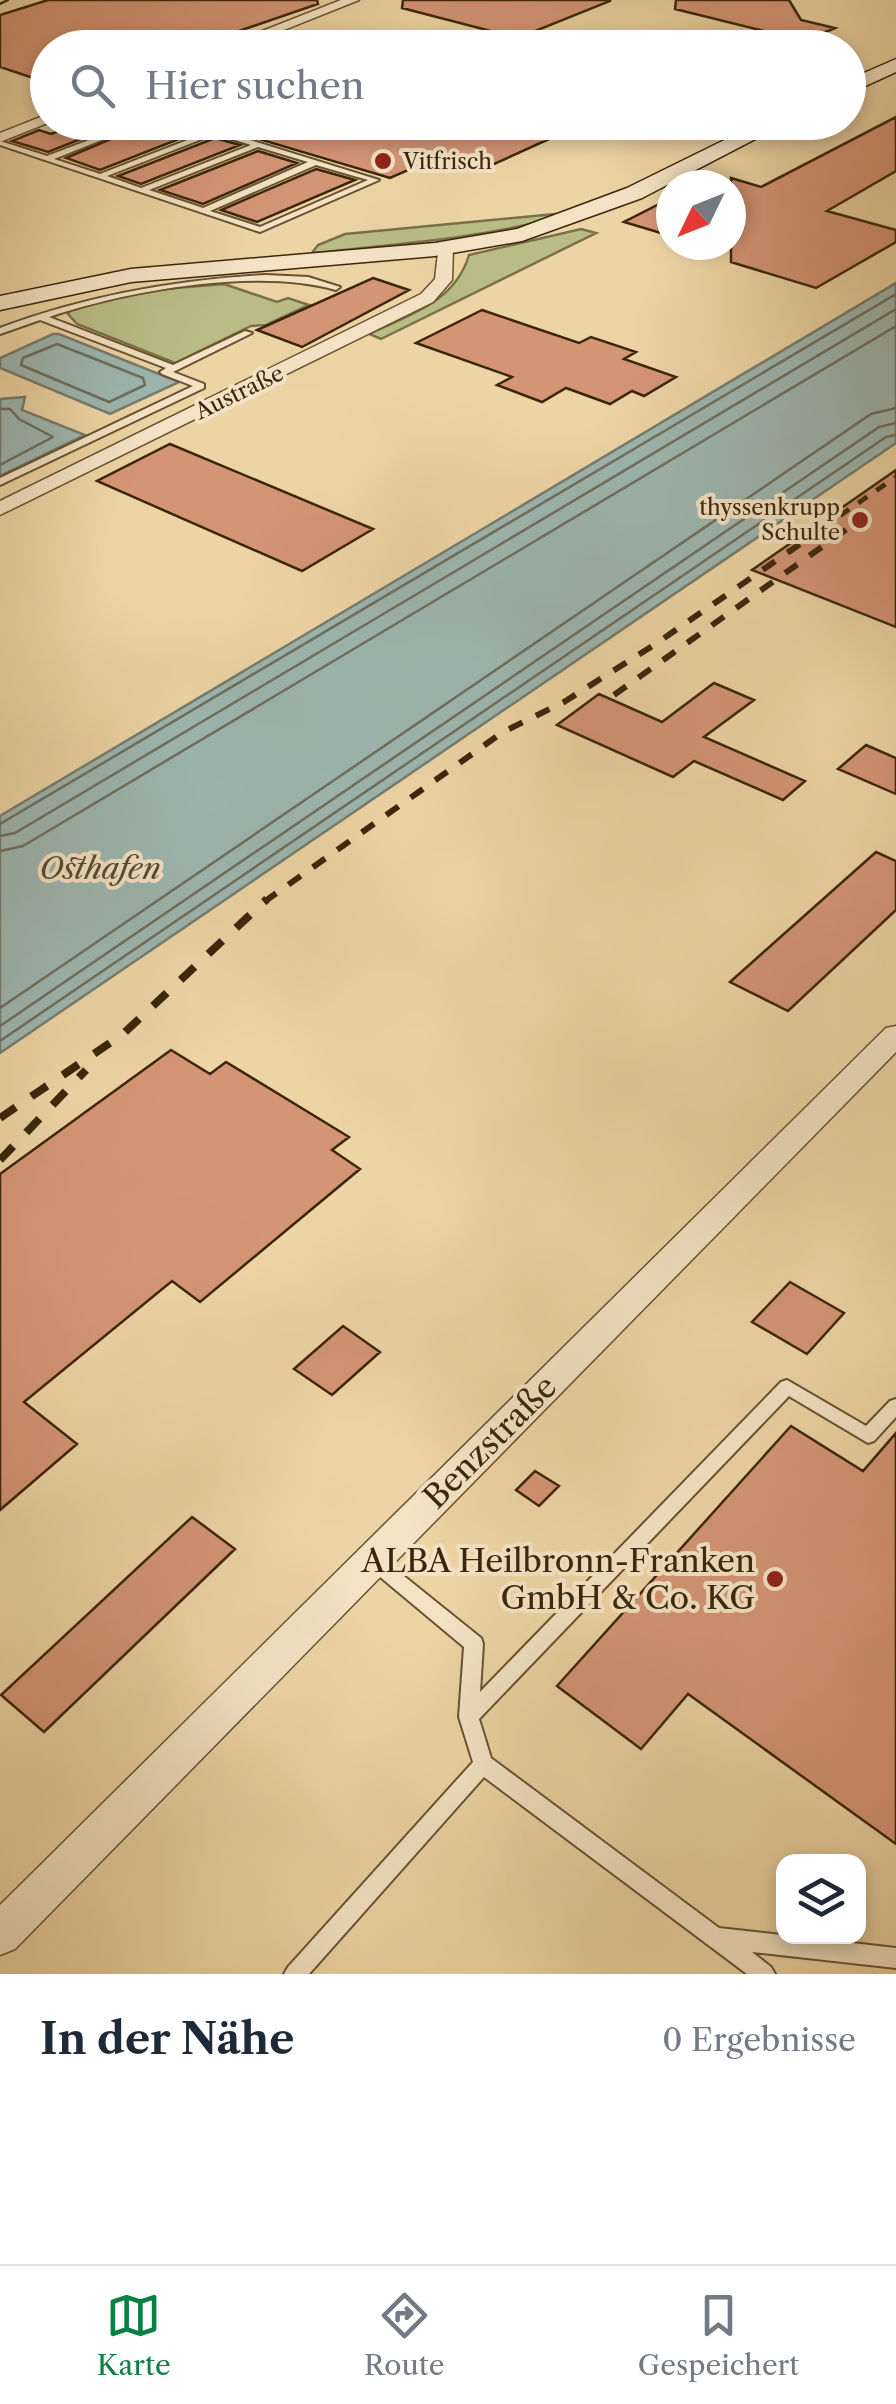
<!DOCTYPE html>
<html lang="de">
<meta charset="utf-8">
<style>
:root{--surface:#fff;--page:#f6f6f7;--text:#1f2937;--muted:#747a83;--line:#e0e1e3;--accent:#0b8043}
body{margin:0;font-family:"Libre Caslon Text",serif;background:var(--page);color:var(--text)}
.controls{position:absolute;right:30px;bottom:30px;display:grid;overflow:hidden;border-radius:20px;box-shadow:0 5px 15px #0003}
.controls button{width:90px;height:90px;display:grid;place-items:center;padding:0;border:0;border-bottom:2px solid var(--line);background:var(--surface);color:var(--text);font:50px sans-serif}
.compass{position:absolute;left:656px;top:170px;width:90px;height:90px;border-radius:50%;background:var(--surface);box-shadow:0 5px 15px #0003;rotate:227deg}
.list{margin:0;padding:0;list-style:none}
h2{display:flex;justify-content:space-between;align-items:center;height:130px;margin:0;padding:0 40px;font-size:42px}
h2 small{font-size:32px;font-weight:400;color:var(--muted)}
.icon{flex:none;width:55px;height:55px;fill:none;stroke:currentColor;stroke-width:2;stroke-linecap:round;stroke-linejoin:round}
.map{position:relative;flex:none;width:896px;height:1974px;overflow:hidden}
.search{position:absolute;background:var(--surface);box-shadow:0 5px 15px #0003;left:30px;right:30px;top:30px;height:110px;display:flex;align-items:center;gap:25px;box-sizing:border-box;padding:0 35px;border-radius:55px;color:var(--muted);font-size:38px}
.sheet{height:290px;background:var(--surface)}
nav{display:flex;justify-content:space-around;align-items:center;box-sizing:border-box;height:140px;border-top:2px solid var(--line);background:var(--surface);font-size:28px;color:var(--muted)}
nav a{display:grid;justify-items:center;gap:5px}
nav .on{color:var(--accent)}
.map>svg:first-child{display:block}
.green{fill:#b9bc85;stroke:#7a7148;stroke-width:2.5}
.water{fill:#9cb6b0;stroke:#757c6e;stroke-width:2.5}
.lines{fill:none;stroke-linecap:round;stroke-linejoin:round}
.shore{stroke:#6c6e5e;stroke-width:2.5}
.building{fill:#d49575;stroke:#3b260b;stroke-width:2.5}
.lane-casing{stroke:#685231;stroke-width:4}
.street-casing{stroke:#685231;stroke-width:3}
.secondary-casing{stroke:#3b260b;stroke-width:3}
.lane{fill:#f3e3c4;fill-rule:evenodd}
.street{fill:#f3e3c4;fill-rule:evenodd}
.secondary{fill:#f3e3c4;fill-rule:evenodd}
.tram{stroke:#3b260b;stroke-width:2.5}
.rail-far2{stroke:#3b260b;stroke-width:5;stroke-dasharray:11 11;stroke-linecap:butt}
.rail-far1{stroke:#3b260b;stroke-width:6;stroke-dasharray:15 15;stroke-linecap:butt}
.rail{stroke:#3b260b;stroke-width:8;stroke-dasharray:19 19;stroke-linecap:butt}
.poi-dot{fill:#8f2418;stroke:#f3e3c4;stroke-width:4}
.labels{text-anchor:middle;stroke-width:8;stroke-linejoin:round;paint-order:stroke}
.far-poi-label{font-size:22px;fill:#3b260b;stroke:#f3e3c4;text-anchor:start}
.far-street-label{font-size:22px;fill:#3b260b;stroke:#f3e3c4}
.water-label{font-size:30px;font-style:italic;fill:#534a34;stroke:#f3e3c4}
.near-street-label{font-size:32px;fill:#3b260b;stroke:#f3e3c4}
.near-poi-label{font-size:32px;fill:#3b260b;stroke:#f3e3c4;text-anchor:end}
</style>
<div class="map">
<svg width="896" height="1974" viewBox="0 0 896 1974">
<rect width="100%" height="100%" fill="#edd4a4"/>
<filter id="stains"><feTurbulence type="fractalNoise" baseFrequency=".002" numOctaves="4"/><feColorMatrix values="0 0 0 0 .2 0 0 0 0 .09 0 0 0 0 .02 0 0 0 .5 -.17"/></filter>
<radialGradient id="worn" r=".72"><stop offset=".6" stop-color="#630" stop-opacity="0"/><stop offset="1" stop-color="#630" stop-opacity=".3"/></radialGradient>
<path class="green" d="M576,212C489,238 401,244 312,253L318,245L345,234Z
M581,229L596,233L381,339L369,334C411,314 455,302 469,255Z
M224,284L277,302L288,298L309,305L266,325L251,326L175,363L77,324L68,314L72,308L150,290Z"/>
<path class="water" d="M896,283V443L0,1053V816Z
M53,334H59L179,382L110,414L0,368V358Z
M25,397L22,410L85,435L0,476V399Z"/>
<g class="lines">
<path class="shore" d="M57,344L143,378L145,385L109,402L21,365L23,358Z
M0,409H10L19,419L53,437L0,465
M0,824L896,294
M0,836L15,833L896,309
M0,851L23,846L896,326
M0,1008L871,414L896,408
M0,1026L879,427L896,423
M0,1041L886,437L896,435"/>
</g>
<path class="building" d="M48,0H317L318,4L233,33L241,35L216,48H48V83L0,67V15Z
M403,0H610V1L518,38L402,8Z
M676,0H789L801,20L835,28L812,38L814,43L806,41L791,48H731L768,32L675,9Z
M896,117V171L827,211L896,230V242L816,288L731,262V178L761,187Z
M83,122H124L48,152L12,141L39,130L51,134Z
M150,122H176L197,132L100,170L66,158Z
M244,122H454L494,139L513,130L547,140L483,169L440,156L390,178L242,134L251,129Z
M215,138L240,145L141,184L118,176Z
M258,151L297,163L203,204L160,190Z
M316,169L355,180L257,222L221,210Z
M671,198V236L624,222Z
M373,278L409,290L302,347L257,330Z
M482,310L579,343L591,337L636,352L624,359L676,377L644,396L632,391L610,404L566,388L542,402L497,385L512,377L416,343Z
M170,444L373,529L302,571L97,481Z
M896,470V627L752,570Z
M714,683L754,700L704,737L805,781L783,800L694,761L673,777L557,725L599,694L662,722Z
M866,745L896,758V794L838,769Z
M876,852L896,861V910L788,1011L730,982Z
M171,1050L210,1074L226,1062L349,1137L332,1150L360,1169L200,1302L172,1281L24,1402L77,1444L0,1510V1174Z
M790,1282L844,1313L807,1354L752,1322Z
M343,1326L380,1352L332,1395L294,1369Z
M791,1426L863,1471L896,1433V1844L688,1694L641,1749L557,1686Z
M535,1471L559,1486L539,1506L516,1490Z
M192,1517L235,1549L44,1732L1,1695Z"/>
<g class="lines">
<g class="lane-casing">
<path id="lane" d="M136,122H147L54,159L100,174L208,132L180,122H192L379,180L260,232L0,145V141L47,156ZM215,134L251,145L141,188L107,176ZM258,147L308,162L203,208L149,190ZM316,165L368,180L260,227L210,211Z
M221,122H233L247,128L243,130Z
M457,122H469L495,130L512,122H522L495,135Z
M266,275L308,277L340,287L336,290C257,267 126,291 49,317L173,365L245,331L252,333L173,372L204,384V388L0,485V478L193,386L162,374L160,372L166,368L40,320L0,334V328C86,296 175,280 266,275Z
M787,1380L866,1426L890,1401L896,1399V1417L874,1441L868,1443L789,1396L479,1719L491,1758L719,1928L896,1948V1968L752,1952L771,1967L775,1974H747L484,1777L309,1974H284L288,1967L473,1762L459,1717L464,1647L367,1566L364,1561L367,1556L373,1553L379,1556L481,1638L483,1644L480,1692L781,1382Z"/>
</g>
<g class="street-casing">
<path id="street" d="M341,0H359L239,48H219Z
M48,114L50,122L0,142V133Z
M439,244L453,248L452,280L433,302L0,515V501L421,294L435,279Z
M896,1026V1052L15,1949L0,1955V1905L886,1028Z"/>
</g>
<g class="secondary-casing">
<path id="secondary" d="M896,59V72L848,94V80Z
M761,122H788L642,198L522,241L435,256L131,282L0,310V296L131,269L435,243L517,229L627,188Z"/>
</g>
<use href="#lane" class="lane"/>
<use href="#street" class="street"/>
<use href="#secondary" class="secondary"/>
<path class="tram" d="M0,4L8,0"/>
<path class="rail-far2" d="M822,528L896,477"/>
<path class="rail-far1" d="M614,695L847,529
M264,902L503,732L564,702L657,643L826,526"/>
<path class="rail" d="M0,1118L123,1034L267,899
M0,1160L86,1070"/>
</g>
<g class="poi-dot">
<circle cx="383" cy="161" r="10"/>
<circle cx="860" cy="520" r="10"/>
<circle cx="775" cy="1579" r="10"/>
</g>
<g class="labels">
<g class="far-poi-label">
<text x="403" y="169">Vitfrisch</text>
<text x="840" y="515" text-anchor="end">thyssenkrupp<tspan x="840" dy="25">Schulte</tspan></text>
</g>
<g class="far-street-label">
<text transform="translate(239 392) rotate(-26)" y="8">Austraße</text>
</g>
<g class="water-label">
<text x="100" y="879">Osthafen</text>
</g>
<g class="near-street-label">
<text transform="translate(490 1442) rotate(-45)" y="11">Benzstraße</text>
</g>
<g class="near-poi-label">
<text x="755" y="1572">ALBA Heilbronn-Franken<tspan x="755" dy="37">GmbH &amp; Co. KG</tspan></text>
</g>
</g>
<rect width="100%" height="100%" filter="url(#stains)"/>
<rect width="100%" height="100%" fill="url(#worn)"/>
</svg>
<div class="controls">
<button><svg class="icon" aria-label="layers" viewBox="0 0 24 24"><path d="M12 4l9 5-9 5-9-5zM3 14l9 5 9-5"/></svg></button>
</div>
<svg class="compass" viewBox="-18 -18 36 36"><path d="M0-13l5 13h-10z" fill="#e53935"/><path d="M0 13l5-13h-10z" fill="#747a83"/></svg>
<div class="search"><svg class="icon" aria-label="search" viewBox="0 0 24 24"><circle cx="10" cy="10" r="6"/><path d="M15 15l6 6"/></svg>Hier suchen</div>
</div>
<section class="sheet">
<h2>In der Nähe<small>0 Ergebnisse</small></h2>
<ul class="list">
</ul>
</section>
<nav>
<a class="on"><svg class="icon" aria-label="map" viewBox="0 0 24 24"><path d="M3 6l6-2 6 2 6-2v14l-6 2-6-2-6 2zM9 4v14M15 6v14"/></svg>Karte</a>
<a><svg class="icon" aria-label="directions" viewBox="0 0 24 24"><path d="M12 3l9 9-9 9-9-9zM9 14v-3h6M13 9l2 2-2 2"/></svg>Route</a>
<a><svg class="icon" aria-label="saved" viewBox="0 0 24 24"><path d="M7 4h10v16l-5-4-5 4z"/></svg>Gespeichert</a>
</nav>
